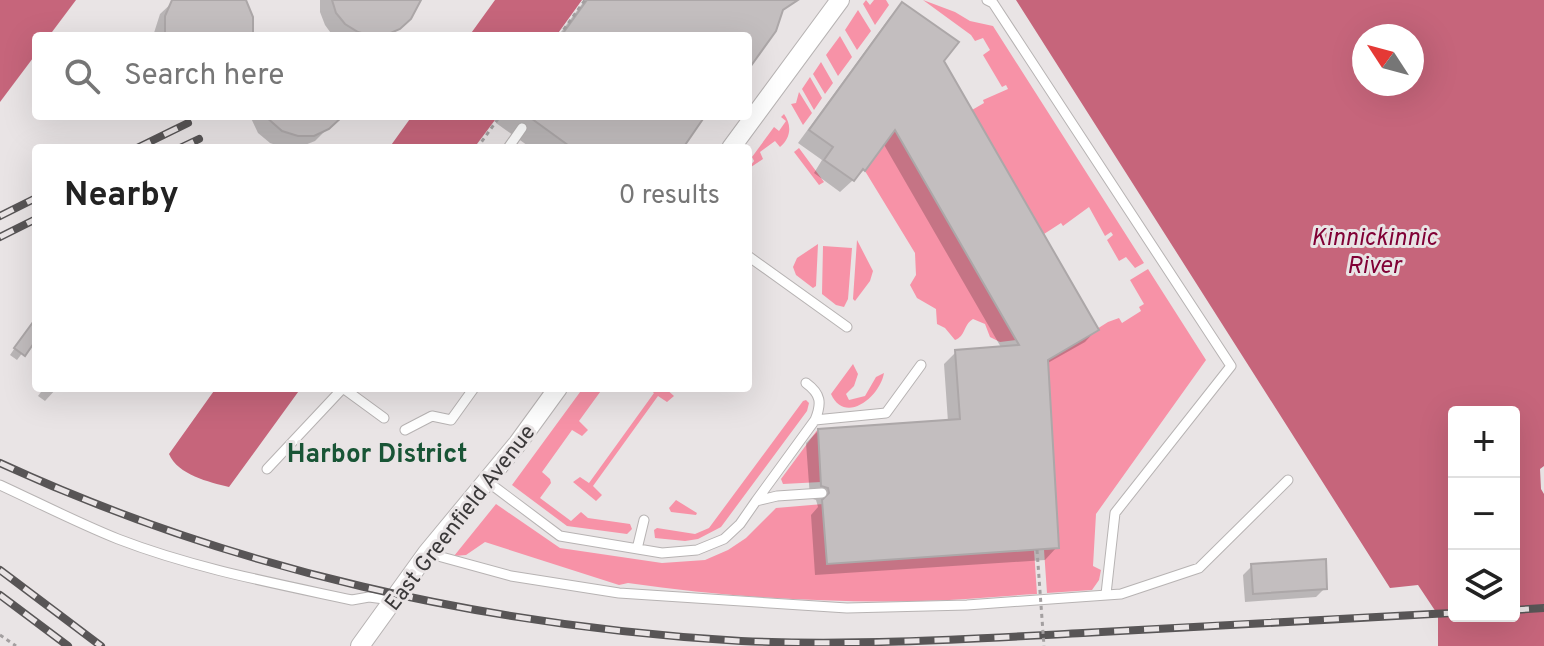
<!DOCTYPE html>
<meta charset="utf-8">
<style>
:root{--surface:#fff;--page:#f2f2f2;--text:#222;--muted:#767676;--line:#e0e0e0}
body{margin:0;font-family:Overpass,sans-serif;background:var(--page);color:var(--text)}
.controls{position:absolute;right:24px;bottom:24px;display:grid;overflow:hidden;border-radius:8px;box-shadow:0 8px 32px #0002}
.controls button{width:72px;height:72px;display:grid;place-items:center;padding:0;border:0;border-bottom:2px solid var(--line);background:var(--surface);color:var(--text);font:40px sans-serif}
.compass{position:absolute;left:1352px;top:24px;width:72px;height:72px;border-radius:50%;background:var(--surface);box-shadow:0 8px 32px #0002;rotate:306deg}
.list{margin:0;padding:0;list-style:none}
h2{display:flex;justify-content:space-between;align-items:center;height:104px;margin:0;padding:0 32px;font-size:34px}
h2 small{font-size:26px;font-weight:400;color:var(--muted)}
.icon{flex:none;width:44px;height:44px;fill:none;stroke:currentColor;stroke-width:2;stroke-linecap:round;stroke-linejoin:round}
.map{position:relative;flex:none;width:1544px;height:646px;overflow:hidden}
.search{position:absolute;background:var(--surface);box-shadow:0 8px 32px #0002;left:32px;top:32px;width:720px;height:88px;display:flex;align-items:center;gap:20px;box-sizing:border-box;padding:0 28px;border-radius:8px;color:var(--muted);font-size:30px}
.panel{position:absolute;background:var(--surface);box-shadow:0 8px 32px #0002;left:32px;top:144px;width:720px;height:248px;border-radius:8px}
.map>svg:first-child{display:block}
.green{fill:#f792a7}
.water{fill:#c6657b;fill-rule:evenodd}
.shadow{fill:#0003}
.building{fill:#c3bebf;stroke:#aca7a8;stroke-width:2}
.lines{fill:none;stroke-linecap:round;stroke-linejoin:round}
.service-casing{stroke:#b7b3b3;stroke-width:11}
.minor-casing{stroke:#b7b3b3;stroke-width:20}
.path{stroke:#a39fa0;stroke-width:3;stroke-dasharray:4 4;stroke-linecap:butt}
.service{stroke:#fff;stroke-width:9}
.minor{stroke:#fff;stroke-width:18}
.rail-casing{stroke:#585556;stroke-width:8}
.rail{stroke:#e9e4e5;stroke-width:5;stroke-dasharray:15;stroke-linecap:butt}
.path-bridge{stroke:#a39fa0;stroke-width:3;stroke-dasharray:4 4;stroke-linecap:butt}
.labels{text-anchor:middle;stroke-width:6;stroke-linejoin:round;paint-order:stroke}
.street-label{font-size:22px;fill:#3b393a;stroke:#e9e4e5}
.water-label{font-size:24px;font-style:italic;fill:#800035;stroke:#e9e4e5}
.quarter-label{font-size:26px;font-weight:bold;fill:#195536;stroke:#e9e4e5}
</style>
<div class="map">
<svg width="1544" height="646" viewBox="0 0 1544 646">
<rect width="100%" height="100%" fill="#e9e4e5"/>
<path class="green" d="M866,0L870,5L874,0H886L889,5L875,25L863,4Z
M923,0L955,12L970,21L993,26L1144,263L1135,268L1126,257L1119,261L1107,240L1113,235L1111,232L1105,236L1089,207L1063,226L1061,223L1044,234L972,110L984,103L983,100L1008,89L1006,85L1002,87L983,55L990,50L983,38L975,41L971,35Z
M858,10L871,31L857,50L845,30Z
M840,36L852,57L838,76L826,55Z
M821,62L833,83L825,94L813,74Z
M810,77L822,98L814,110L802,89Z
M799,92L812,113L803,125L791,104L796,103Z
M784,114C792,125 791,138 780,147L775,141L760,152L763,159L748,169L754,161L752,157L774,127L779,131L786,121L781,117Z
M895,130L1016,340L1000,342L990,337L985,324L973,319C963,325 966,336 955,340L945,328L937,324L936,309L917,298L910,285L916,275L915,253L865,171Z
M799,148L824,182L819,185L794,152Z
M857,240L873,271L870,281L855,301L853,299Z
M818,244L816,286L813,288L796,275L793,267L797,258Z
M823,246L852,248L848,299L844,307L836,305L822,294Z
M1148,269L1206,360L1096,514L1093,566L1101,570L1099,580L1092,590L1047,593L1044,550L1059,548L1048,360L1108,322L1119,318L1122,323L1141,311L1139,307L1144,304L1130,280Z
M853,364L858,374L854,386L846,394L849,400L865,396L876,377L884,373C880,397 845,425 831,394Z
M583,388H603L579,421L588,430L582,436L572,430L542,472L550,479L551,483L540,498L571,521L581,512L588,518L630,524L632,529L627,534L567,526L512,485Z
M648,388H665L674,396L667,402L658,396L593,486L602,495L596,501L573,482L580,477L589,483L654,393Z
M806,400L809,403L807,411L721,527L698,539L685,541L655,538L654,530L657,528L695,534L709,528L803,401Z
M818,429L821,482L783,484L781,479Z
M676,500L697,513L696,515L671,512L669,508Z
M496,504L560,548L662,563L705,560L728,550L746,538L776,508L823,504L827,564L1034,550L1037,594C999,596 960,600 921,601C823,603 724,597 628,583L619,585L485,542L466,555L454,556Z"/>
<path class="water" d="M0,0H76L49,36H36V54L0,102Z
M495,0H582L556,36H469Z
M1016,0H1544V466L1540,469L1541,489L1544,494V646H1438V615L1418,585L1390,588ZM1364,36H1412V84H1364ZM1514,412V616H1454V412Z
M412,116H498L474,148H389Z
M216,388H301L229,487C209,482 178,475 169,454Z"/>
<path class="shadow" d="M175,0H243L250,36H153L160,14Z
M320,0H417L409,18L390,36H333L325,25L320,12Z
M585,0H792L781,11L748,66V36H558Z
M902,4L942,61L1097,329L1085,342L1046,364L1057,547L1045,560L815,575L811,515L818,507L816,500L810,498L806,443L818,431L948,422L944,364L956,352L1002,349L883,143L864,170L840,192L814,173L822,160L798,143L890,17Z
M250,116H340L315,141L300,147L285,148L270,143L258,133Z
M500,116H702L681,148H531L496,123Z
M36,335L17,360L10,355L23,336Z
M44,388H57L45,401L38,396Z
M1252,566L1325,588L1316,597L1245,602L1243,575Z"/>
<path class="building" d="M172,0H246L253,17V36H165V16Z
M332,0H421L411,19L400,29L386,35L372,36L358,32L345,24L336,13Z
M587,0H798L783,10L776,31L748,70V36H561Z
M902,2L959,42L944,61L1099,330L1048,360L1059,548L827,564L822,500L829,493L828,488L821,486L818,429L960,419L955,350L1019,345L895,130L865,171L863,169L854,181L824,160L833,147L809,130Z
M265,116H343L329,129L314,136H298L282,131Z
M528,116H705L683,148H572Z
M36,318V340L25,356L14,348Z
M1326,559L1327,589L1253,594L1251,564Z"/>
<g class="lines">
<g class="service-casing">
<path id="service" d="M987,0L993,3L1231,366L1115,513L1106,594
M508,148L522,128
M748,256L847,327
M343,388L384,418
M815,420L886,413L921,365
M405,430L432,416L451,420L474,388
M267,469L343,388
M488,482L560,536L662,553L697,550L724,539L740,524L756,501L777,496L822,493
M0,485C39,503 78,523 118,539C193,568 273,583 352,600L369,597L392,600
M756,501L815,420C822,403 821,394 806,383
M637,549L644,520
M427,553L511,576L619,593L847,608L967,605L1121,594L1199,568L1288,480"/>
</g>
<g class="minor-casing">
<path id="minor" d="M731,148L840,0
M360,646L427,553L518,443L558,388"/>
</g>
<path class="path" d="M559,36L585,0
M748,88L751,89
M477,148L500,116
M0,635L16,646"/>
<use href="#service" class="service"/>
<use href="#minor" class="minor"/>
<g class="rail-casing">
<path id="rail" d="M137,148L188,123
M180,148L199,139
M0,216L36,198
M0,237L36,219
M0,463C233,570 486,626 741,641C855,646 969,639 1083,633C1206,626 1330,619 1454,613
M0,570L101,646
M0,595L68,646
M1514,610L1544,608"/>
</g>
<use href="#rail" class="rail"/>
<path class="path-bridge" d="M1037,550L1044,646"/>
</g>
<g class="labels">
<g class="street-label">
<text transform="translate(459 517) rotate(-52)" y="8">East Greenfield Avenue</text>
</g>
<g class="water-label">
<text x="1374" y="245">Kinnickinnic<tspan x="1374" dy="28">River</tspan></text>
</g>
<g class="quarter-label">
<text x="377" y="462">Harbor District</text>
</g>
</g>
</svg>
<div class="controls">
<button>+</button>
<button>−</button>
<button><svg class="icon" aria-label="layers" viewBox="0 0 24 24"><path d="M12 4l9 5-9 5-9-5zM3 14l9 5 9-5"/></svg></button>
</div>
<svg class="compass" viewBox="-18 -18 36 36"><path d="M0-13l5 13h-10z" fill="#e53935"/><path d="M0 13l5-13h-10z" fill="#767676"/></svg>
<div class="search"><svg class="icon" aria-label="search" viewBox="0 0 24 24"><circle cx="10" cy="10" r="6"/><path d="M15 15l6 6"/></svg>Search here</div>
<section class="panel">
<h2>Nearby<small>0 results</small></h2>
<ul class="list">
</ul>
</section>
</div>
